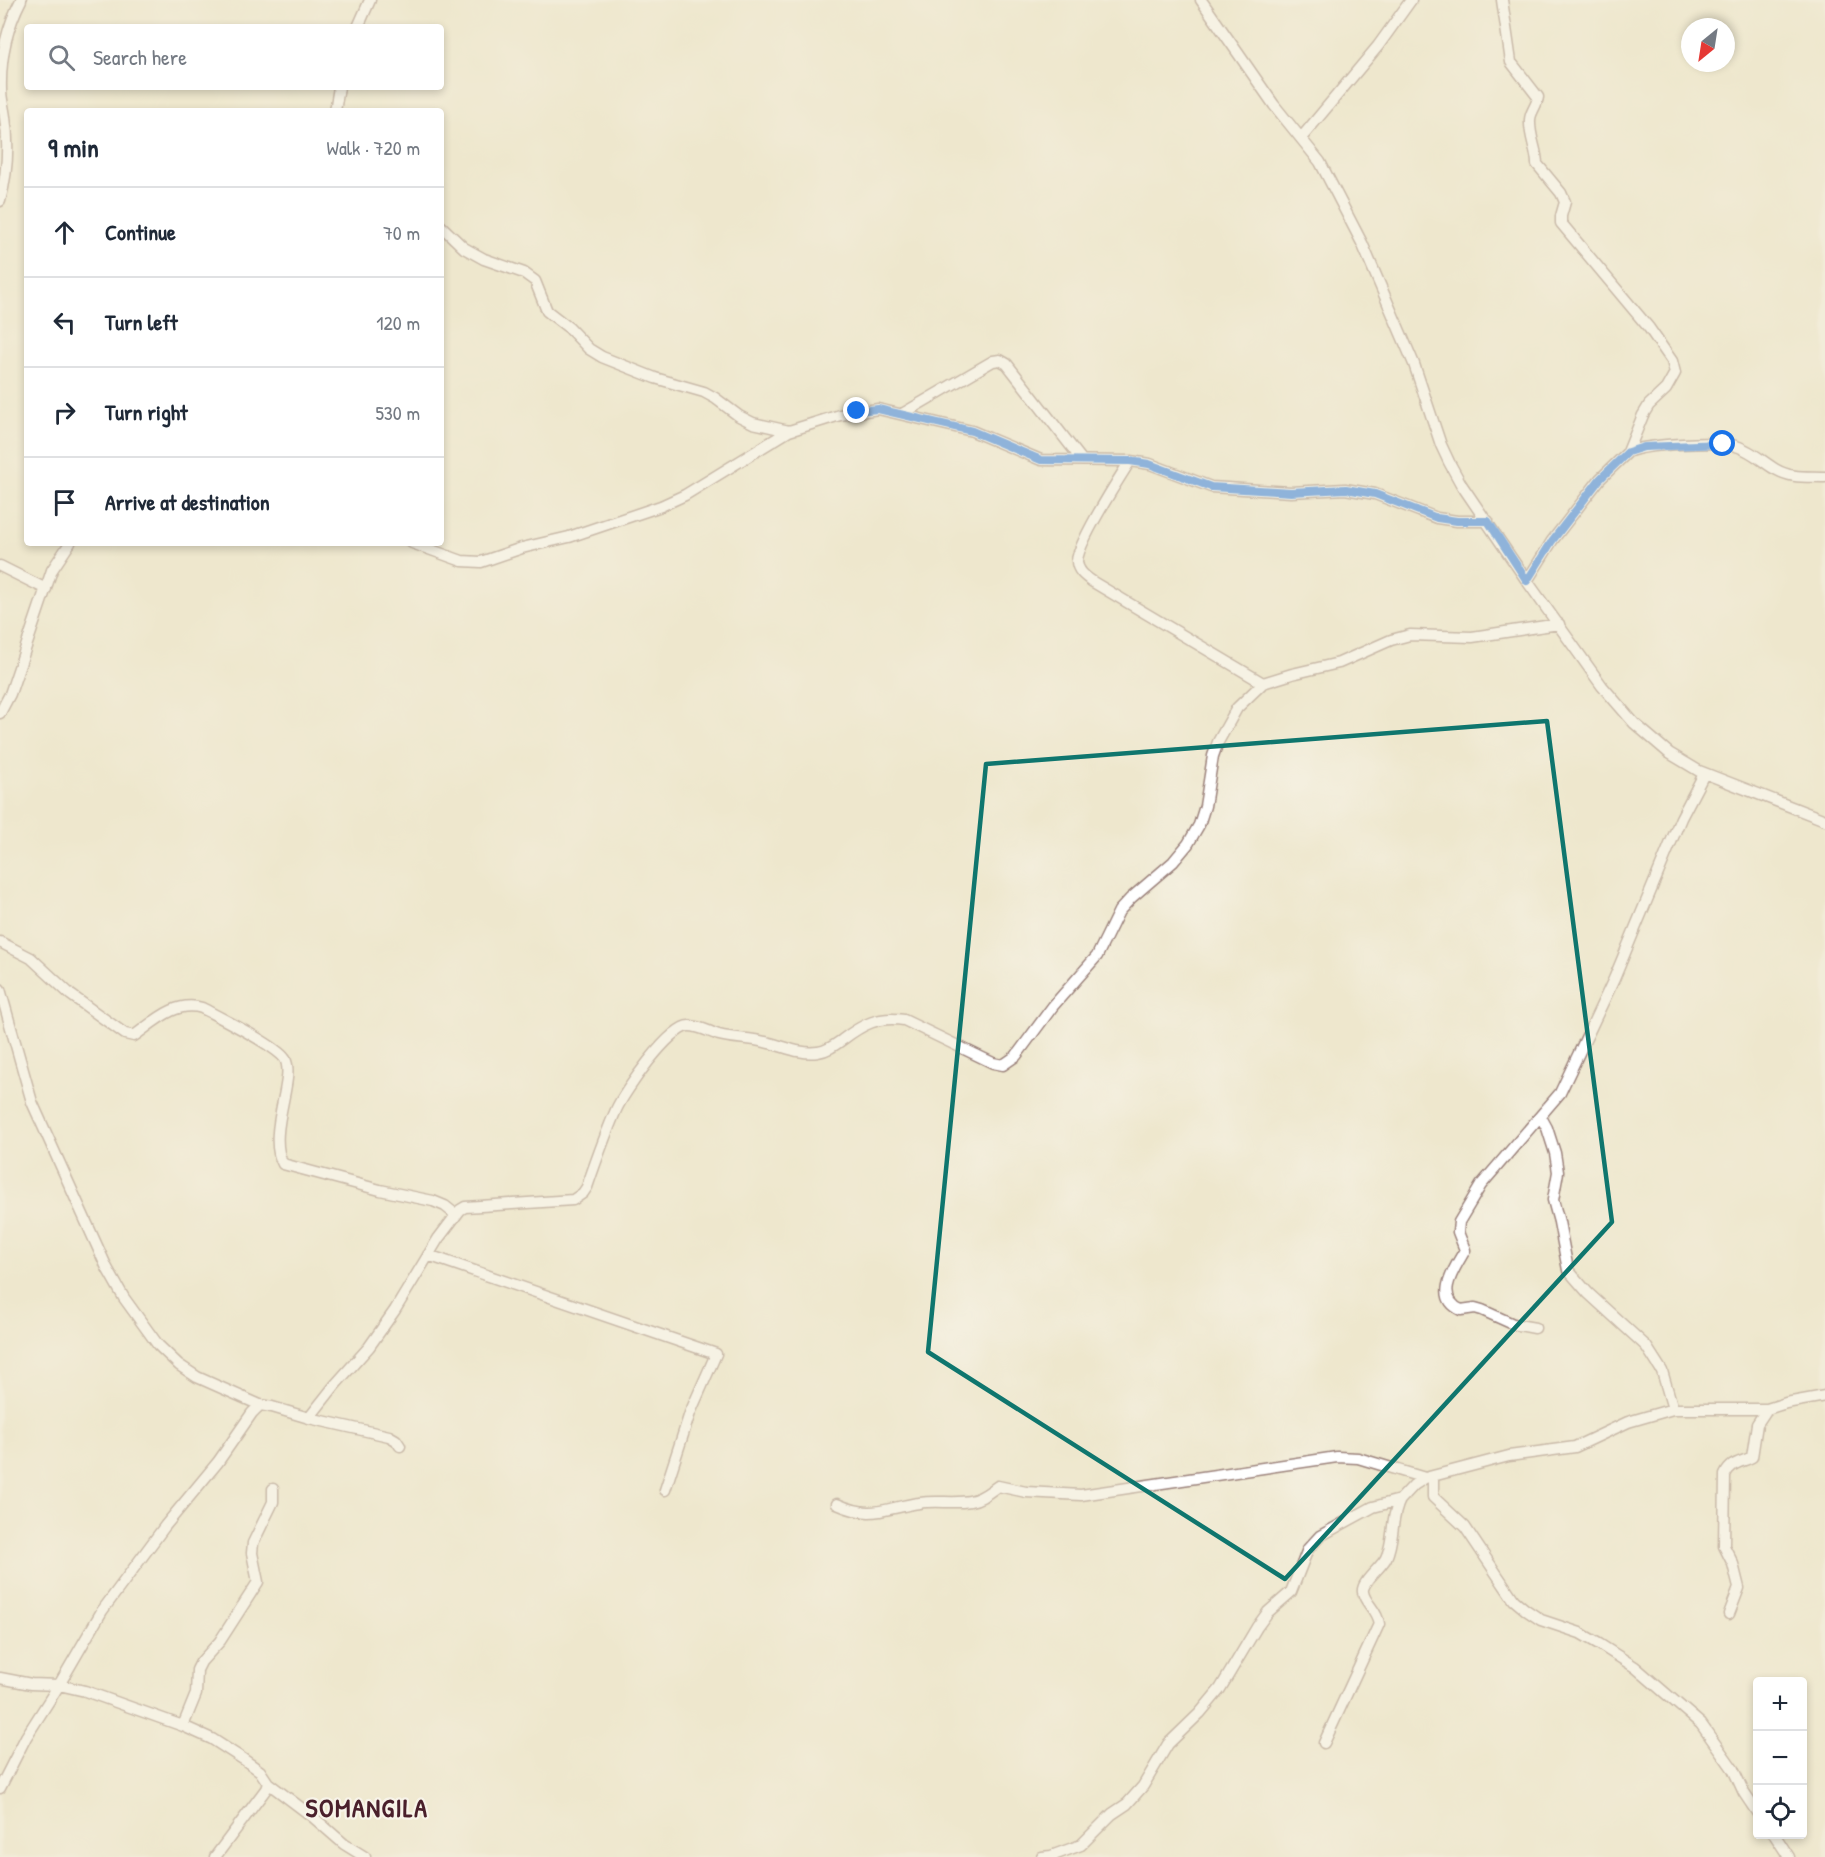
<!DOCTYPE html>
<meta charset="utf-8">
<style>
:root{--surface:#fff;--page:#f2f2f3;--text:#1f2937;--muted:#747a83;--line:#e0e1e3}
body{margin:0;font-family:"Patrick Hand",sans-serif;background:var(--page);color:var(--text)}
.controls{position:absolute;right:18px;bottom:18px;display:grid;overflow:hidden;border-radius:6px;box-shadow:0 3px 9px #0003}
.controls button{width:54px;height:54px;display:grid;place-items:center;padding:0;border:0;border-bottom:2px solid var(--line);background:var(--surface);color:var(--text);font:30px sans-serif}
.compass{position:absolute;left:1681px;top:18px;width:54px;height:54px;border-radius:50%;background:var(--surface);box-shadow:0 3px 9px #0003;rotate:210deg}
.stop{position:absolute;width:18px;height:18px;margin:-14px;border:4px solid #1a73e8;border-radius:50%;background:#fff}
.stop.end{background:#1a73e8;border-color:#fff;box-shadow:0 2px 6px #0008}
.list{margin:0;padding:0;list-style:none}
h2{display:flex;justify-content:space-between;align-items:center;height:78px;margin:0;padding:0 24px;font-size:26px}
h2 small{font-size:20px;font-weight:400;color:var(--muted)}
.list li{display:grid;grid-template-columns:39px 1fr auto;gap:18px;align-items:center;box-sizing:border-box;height:90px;padding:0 24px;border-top:2px solid var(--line)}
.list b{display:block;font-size:22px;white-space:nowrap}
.list em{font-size:20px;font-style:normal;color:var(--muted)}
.icon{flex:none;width:33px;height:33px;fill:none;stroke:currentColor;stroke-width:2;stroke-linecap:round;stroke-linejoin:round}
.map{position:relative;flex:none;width:1825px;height:1857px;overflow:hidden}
.search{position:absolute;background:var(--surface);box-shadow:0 3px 9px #0003;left:24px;top:24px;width:420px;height:66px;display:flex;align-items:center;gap:15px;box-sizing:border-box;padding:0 21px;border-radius:6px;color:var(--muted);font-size:22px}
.panel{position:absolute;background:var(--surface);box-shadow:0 3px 9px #0003;left:24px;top:108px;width:420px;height:438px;border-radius:6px}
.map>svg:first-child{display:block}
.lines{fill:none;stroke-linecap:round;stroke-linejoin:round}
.minor-casing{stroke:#9c837c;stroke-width:13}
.minor{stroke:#fff;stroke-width:10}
.route{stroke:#1a73e8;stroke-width:8}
.marked{fill:none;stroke:#0f766e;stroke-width:4.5;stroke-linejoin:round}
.labels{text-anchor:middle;stroke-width:4.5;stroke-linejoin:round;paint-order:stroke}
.district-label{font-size:26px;font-weight:bold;letter-spacing:1.5px;fill:#4a1f2b;stroke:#f7f3e8}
</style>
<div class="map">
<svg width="1825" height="1857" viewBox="0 0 1825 1857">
<rect width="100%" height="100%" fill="#f7f3e8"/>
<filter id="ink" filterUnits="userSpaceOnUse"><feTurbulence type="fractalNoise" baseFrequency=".0167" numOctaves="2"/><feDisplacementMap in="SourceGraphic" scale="12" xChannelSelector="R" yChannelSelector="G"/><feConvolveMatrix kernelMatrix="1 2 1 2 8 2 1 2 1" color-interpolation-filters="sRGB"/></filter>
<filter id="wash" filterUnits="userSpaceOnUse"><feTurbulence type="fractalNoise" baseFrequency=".008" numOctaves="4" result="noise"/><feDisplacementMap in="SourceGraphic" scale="24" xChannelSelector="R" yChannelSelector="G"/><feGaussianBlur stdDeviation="1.35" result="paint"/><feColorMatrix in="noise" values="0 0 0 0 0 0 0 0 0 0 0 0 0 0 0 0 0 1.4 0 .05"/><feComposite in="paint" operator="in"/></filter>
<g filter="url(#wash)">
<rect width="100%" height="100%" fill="#eee7cd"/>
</g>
<g filter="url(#ink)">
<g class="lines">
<g class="minor-casing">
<path id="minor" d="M1201,0L1274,105L1320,162L1362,243L1414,364L1441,445L1449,462L1461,484L1527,581L1602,686L1634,723L1669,753L1699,771L1825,820
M1502,0L1511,62L1538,97C1537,106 1530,112 1530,120C1529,136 1537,150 1537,164L1561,193L1565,202L1561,216V223L1649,328L1672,361L1675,373L1666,389L1649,405L1643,415L1628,452L1600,479L1552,541L1527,581
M358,27L370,0
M335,111L339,87
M1302,137L1378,46L1411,0
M0,201C7,175 9,144 5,117C4,108 1,99 1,90C0,57 6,29 21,0
M441,226L464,248L484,259L524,273L535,281L547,311L569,328L589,349L602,357L655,378L704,392L715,398L739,416L753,423L789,431
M902,414L993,361L1000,360L1007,364L1081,459
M1628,452C1646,444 1720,440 1739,447C1753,452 1763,462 1775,469C1792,479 1807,476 1825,477
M1130,461C1118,480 1078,542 1077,561C1077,571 1086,577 1093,582L1263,683
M412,543L462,561L481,562L522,548L569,537L661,506L685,495L789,431L840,415L878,409L972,431L1041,460L1130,461L1150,464L1211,487L1291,492L1345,489L1375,494L1437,518L1457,521H1488
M0,566L46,589
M0,713L10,694L52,570L70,543
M0,942L31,958L71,995L125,1034L134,1036C155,1021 176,1000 202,1008C219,1017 277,1046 285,1059C296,1078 266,1134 283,1164L380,1190L433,1201L445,1206L455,1214
M0,989L32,1102L107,1268L124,1298L158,1345L179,1365L197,1377L260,1405
M1541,1117L1547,1128L1555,1153L1558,1172L1553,1200L1559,1222L1568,1270L1588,1293L1646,1346L1662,1371L1673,1409
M428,1255L716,1354L690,1413L665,1490
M1535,1328L1513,1324L1482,1310L1475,1308L1461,1310C1433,1297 1455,1268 1465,1250L1458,1232L1459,1222L1481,1185L1560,1093L1614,979L1681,818L1704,774
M309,1418L389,1436L396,1440L400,1446
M1433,1476V1497L1465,1527L1514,1600L1526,1610L1541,1620L1580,1633L1599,1644L1635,1667L1701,1724L1733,1769L1744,1793L1758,1814
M837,1504C873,1520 884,1508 919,1503C936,1500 953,1504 970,1501C982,1499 989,1492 998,1486L1026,1492L1081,1495L1337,1457L1358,1458L1425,1478
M1729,1614L1739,1588L1733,1564L1724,1546L1725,1475C1731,1462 1740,1463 1752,1457L1757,1424L1767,1409
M0,1678L31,1684L59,1685L85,1691L183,1726L212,1739L243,1759L260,1771L268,1783L266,1789L215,1857
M183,1726L196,1694L197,1670L201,1662L220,1641L258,1582L252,1553L253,1543L273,1502V1489
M1324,1743L1379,1624C1377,1609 1365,1604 1363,1592C1361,1582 1381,1568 1386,1558C1395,1539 1390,1519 1400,1500
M268,1783L313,1817L344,1844L365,1857
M0,1788L26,1737L59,1685L102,1611L165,1526L218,1462L252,1413L260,1405L272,1407L309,1418L335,1385L369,1347L395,1310L438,1239L460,1210L465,1207L573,1200L583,1193L587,1187C596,1161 605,1135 616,1110C624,1092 670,1026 689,1026C700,1026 709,1032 719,1035C734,1039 750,1038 765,1042C782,1045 799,1055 818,1052C827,1051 835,1045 842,1040C863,1024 878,1016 904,1020L993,1063L1003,1065L1016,1056L1053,1006L1097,956L1119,911L1131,898L1173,862L1188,844L1199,825L1205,806L1213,756L1218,742L1237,708L1263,683L1292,674L1339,663L1391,640L1410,635L1472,637L1559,624
M1774,1834L1789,1857
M1042,1857L1051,1856L1081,1845L1112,1814L1127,1804L1143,1786L1168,1744L1200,1713L1220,1689L1257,1627L1268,1612L1291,1592L1308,1549L1320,1536L1373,1507L1400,1500L1414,1485L1425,1478L1509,1456L1575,1447L1628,1422L1673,1409H1767L1786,1403L1825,1396"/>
</g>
<use href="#minor" class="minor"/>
</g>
</g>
<g class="lines" filter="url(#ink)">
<path class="route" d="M857,411L878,409L972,431L1041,460L1130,461L1149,464L1211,487L1291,492L1346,489L1375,494L1437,518L1457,521H1488L1527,581L1552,541L1600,479L1628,452L1644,447L1723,444"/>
</g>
<path d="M0 0H1825V1857H0ZM1547,721L1612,1222L1285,1579L928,1352L986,764Z" fill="#eee7cd" fill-opacity=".55" fill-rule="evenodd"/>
<path class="marked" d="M1547,721L1612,1222L1285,1579L928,1352L986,764Z"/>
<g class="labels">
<g class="district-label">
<text x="367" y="1817">SOMANGILA</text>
</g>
</g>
</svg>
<div class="controls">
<button>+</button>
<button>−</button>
<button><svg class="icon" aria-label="locate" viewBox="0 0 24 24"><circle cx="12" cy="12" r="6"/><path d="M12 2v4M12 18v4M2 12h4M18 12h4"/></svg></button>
</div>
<svg class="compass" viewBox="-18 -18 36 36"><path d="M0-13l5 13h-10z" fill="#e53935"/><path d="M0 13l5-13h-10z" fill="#747a83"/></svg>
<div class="stop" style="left:1723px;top:444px"></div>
<div class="stop end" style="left:857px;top:411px"></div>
<div class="search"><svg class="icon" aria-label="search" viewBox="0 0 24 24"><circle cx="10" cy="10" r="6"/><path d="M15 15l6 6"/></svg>Search here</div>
<section class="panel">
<h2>9 min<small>Walk · 720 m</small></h2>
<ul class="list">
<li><svg class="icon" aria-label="ahead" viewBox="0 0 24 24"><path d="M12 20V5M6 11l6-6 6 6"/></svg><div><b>Continue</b></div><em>70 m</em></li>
<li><svg class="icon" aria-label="left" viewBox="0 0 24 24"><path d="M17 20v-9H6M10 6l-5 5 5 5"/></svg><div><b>Turn left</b></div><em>120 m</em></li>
<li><svg class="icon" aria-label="right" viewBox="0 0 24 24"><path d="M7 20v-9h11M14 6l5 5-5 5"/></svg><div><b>Turn right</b></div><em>530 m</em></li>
<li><svg class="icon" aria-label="arrive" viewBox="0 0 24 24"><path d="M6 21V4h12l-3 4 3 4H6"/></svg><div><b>Arrive at destination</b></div></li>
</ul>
</section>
</div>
